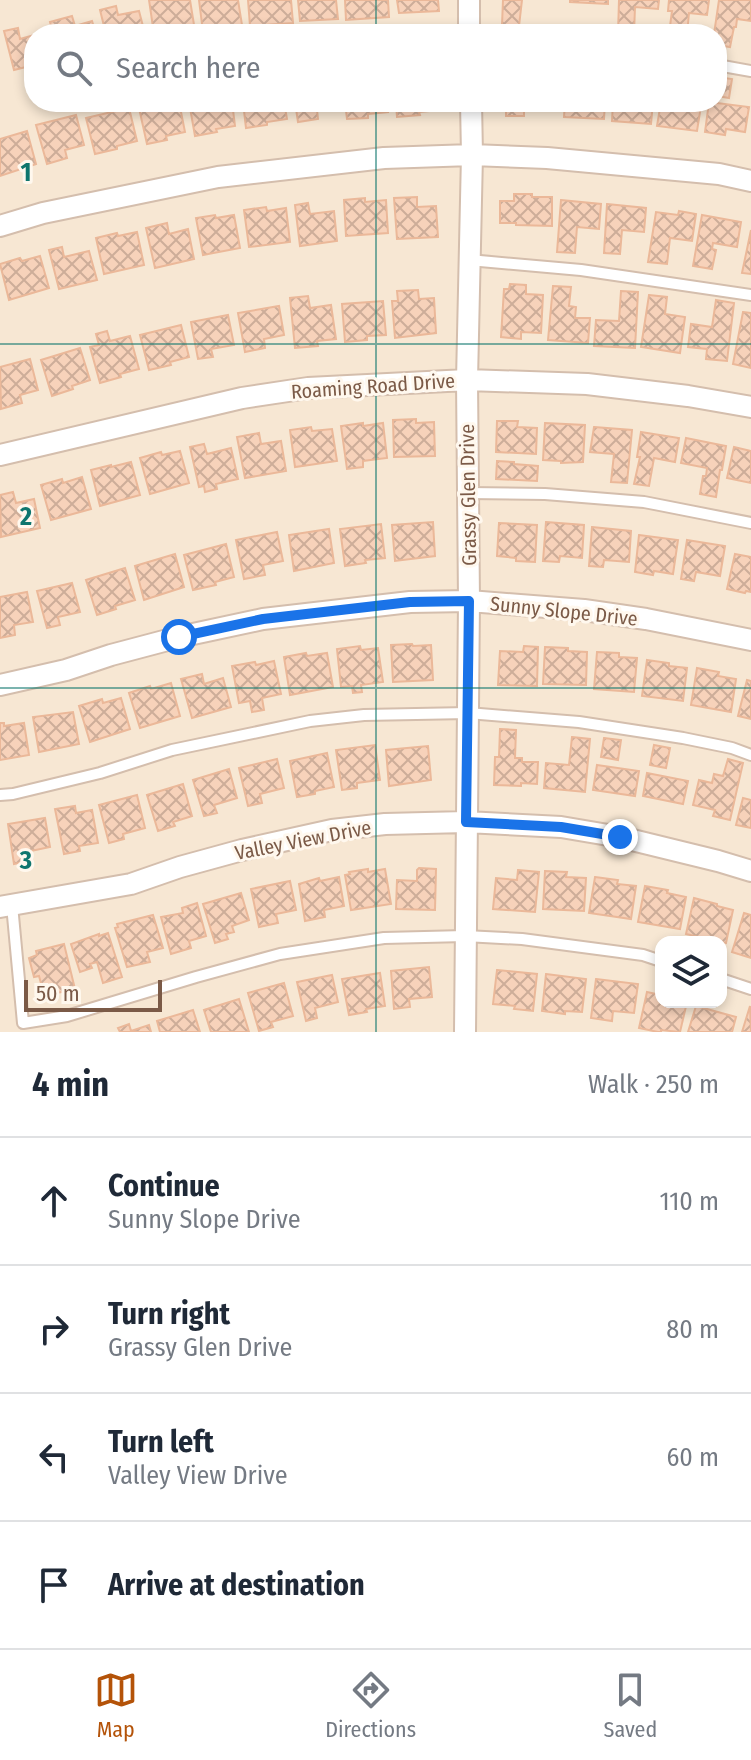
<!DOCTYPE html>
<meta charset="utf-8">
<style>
:root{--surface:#fff;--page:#f2f2f3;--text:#1f2937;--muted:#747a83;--line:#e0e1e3;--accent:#b45309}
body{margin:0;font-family:"Fira Sans Condensed",sans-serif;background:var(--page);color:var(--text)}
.controls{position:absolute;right:24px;bottom:24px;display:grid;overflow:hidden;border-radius:16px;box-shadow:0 4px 12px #0003}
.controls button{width:72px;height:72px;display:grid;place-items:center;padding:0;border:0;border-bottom:2px solid var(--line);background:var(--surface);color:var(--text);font:40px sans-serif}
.scale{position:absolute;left:24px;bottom:20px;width:138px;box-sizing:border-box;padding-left:8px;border:4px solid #7b5a47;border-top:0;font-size:22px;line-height:28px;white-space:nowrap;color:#7b5a47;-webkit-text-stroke:6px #fff8ee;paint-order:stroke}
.stop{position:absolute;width:24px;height:24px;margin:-18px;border:6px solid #1a73e8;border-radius:50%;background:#fff}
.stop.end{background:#1a73e8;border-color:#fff;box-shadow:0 2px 8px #0008}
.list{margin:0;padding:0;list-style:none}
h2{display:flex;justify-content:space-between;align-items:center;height:104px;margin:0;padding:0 32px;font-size:34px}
h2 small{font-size:26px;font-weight:400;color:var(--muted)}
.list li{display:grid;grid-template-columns:52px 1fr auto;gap:24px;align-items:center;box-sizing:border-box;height:128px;padding:0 32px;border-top:2px solid var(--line)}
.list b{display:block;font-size:30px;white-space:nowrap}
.list p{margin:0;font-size:26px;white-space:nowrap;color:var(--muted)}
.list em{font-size:26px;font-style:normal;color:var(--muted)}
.icon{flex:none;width:44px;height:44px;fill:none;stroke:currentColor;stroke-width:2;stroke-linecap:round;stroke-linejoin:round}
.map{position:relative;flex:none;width:751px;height:1032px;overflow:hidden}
.search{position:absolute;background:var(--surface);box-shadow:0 4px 12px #0003;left:24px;right:24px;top:24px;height:88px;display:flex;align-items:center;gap:20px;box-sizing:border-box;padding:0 28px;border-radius:32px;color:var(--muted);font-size:30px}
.sheet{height:616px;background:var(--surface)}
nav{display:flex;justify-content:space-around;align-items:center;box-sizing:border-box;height:112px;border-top:2px solid var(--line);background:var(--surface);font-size:22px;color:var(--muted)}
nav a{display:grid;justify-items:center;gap:4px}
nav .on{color:var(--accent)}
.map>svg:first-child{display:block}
.residential{fill:#f7e7d3;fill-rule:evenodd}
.building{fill:url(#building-cross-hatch);stroke:#ebb899;stroke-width:2}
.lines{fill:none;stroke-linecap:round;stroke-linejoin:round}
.lane-casing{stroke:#d4bead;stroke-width:14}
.street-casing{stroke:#d4bead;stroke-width:24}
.lane{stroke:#fff;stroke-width:10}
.street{stroke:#fff;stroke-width:20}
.route{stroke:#1a73e8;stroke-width:10}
.grid{fill:none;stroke:#0f766e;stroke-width:2;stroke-opacity:0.55}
.labels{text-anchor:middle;stroke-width:6;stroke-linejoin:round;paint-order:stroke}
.street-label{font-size:20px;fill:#7b5a47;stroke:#fff8ee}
.grid-label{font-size:26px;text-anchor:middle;font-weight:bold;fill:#0f766e;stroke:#fff8ee;stroke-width:6;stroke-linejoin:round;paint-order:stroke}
</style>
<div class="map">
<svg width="751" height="1032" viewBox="0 0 751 1032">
<defs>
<pattern id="building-cross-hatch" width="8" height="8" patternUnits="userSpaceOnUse" patternTransform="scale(2)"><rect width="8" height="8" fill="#f7d2ba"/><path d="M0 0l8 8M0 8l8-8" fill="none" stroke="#cdad99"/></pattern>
</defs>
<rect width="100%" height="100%" fill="#fef5e6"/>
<path class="residential" d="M0,0H751V1032H0ZM34,34H717V102H34ZM661,942H721V1002H661Z"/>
<path class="building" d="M149,0H190L195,31L179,34H154Z
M199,0H238L242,25L203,32Z
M248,0H291L293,23L250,26Z
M298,0H336L338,19L300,21Z
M345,0H388L389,17L346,20Z
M397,0H438L439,11L399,13Z
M503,0H522L519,26L502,25Z
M570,0H608V4L570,2Z
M619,0H659L658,9L635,7L634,34H618Z
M669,0H709L707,15L689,13L687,34H669L672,11H668Z
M719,0H751V21L737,19L736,27H734L730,47L717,45V34H714Z
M116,6L118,15L139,11L145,34H106L100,10Z
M72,16L75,26L92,21L96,34H53L50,22Z
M18,28L20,39L34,35V65L14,70L4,31Z
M717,77L732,79L729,98L717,96Z
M169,102H179L185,132L166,136L167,140L147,144L139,108Z
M189,102H232L235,126L216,129L217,132L195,136Z
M243,102H284L287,119L267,122V125L246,128Z
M295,102H336V108L317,110L318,119L298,122Z
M345,102H387L388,112L368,114V118L347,119Z
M396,102H439V110L419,112L420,115L397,117Z
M506,102H546V110L524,109V116H506Z
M565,102H605L604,119L564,117Z
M613,102H653L651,124L612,121Z
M661,102L701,106L697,131L657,126Z
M709,102L749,107L745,132L726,129L725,135L705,132Z
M129,108L137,141L117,146V149L95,154L86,118Z
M76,115L84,145L65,150L67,158L47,164L36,125Z
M27,131L36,164L0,176V139Z
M514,194H532V197H552V226L516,225V223H500V201H514Z
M417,197V207L436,206L438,237L397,239L394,198Z
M365,198V202L386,200L388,233L346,236L344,200Z
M561,200L601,204L599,229L577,227L575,253L557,252Z
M308,203L310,214L334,211L337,241L300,246L295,205Z
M607,204L646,208L644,232L622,230L620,254L604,253Z
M266,207L267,211L286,208L290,242L249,247L244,210Z
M679,211L696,214L692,241L670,238L667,264L648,262L656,212L678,215Z
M215,215L216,218L234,215L240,248L203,255L196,218Z
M702,215L741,222L737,247L713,243L712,249L716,250L712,269L693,266Z
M167,223L169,234L188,229L194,259L155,268L146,228Z
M751,230V274L742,273Z
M137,232L144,265L104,274L96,238L117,233L118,236Z
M62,247L64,257L89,251L97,280L59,289L49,250Z
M40,256L49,288L9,300L0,264L20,258L22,261Z
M510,284L526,285V294L543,295L541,333L521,332V339L501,337L504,289H509Z
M553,286L571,287L569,306L576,307L575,318H590L588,343L548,340Z
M418,290L419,299L434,298L436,333L395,338L392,301H398L397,291Z
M621,291L638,292L635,348L594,346L596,320L619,321Z
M649,295L667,297L665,314L685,317L680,353L641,347Z
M308,296L310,308L331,305L336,339L317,341L318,346L295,348L290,298Z
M716,300L734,303L727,361L706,359L707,349L688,347L691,324L712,327Z
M383,301L386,335L367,336V340L345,342L342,304Z
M279,306L284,335L264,339L265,348L245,352L238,313Z
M743,312L751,313V368L733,364Z
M228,315L234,345L211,349L213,357L198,359L191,322Z
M181,325L189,357L170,362L171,365L149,370L140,335Z
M107,331L110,341L130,336L139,369L120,374L121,377L100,383L90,347L99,345L96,334Z
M80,348L90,380L72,386L73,389L52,396L41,360Z
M30,359L38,390L20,395L22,403L1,409L0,367Z
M416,419V423L434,422L435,456L394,457L393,420Z
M497,421H518L517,427L537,428L536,454L496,452Z
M363,423V426L383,423L387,458L363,461V467L347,469L341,426Z
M545,423L585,425L583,462L561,463V461L543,460Z
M311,427L312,431L332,429L337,461L295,467L290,430Z
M594,427L632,430L627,483L611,482L614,454L590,452Z
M641,432L679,438L675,462L654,458L649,486L634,484L640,457H637Z
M259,433L261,444L281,441L286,471L245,478L237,437Z
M686,438L726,446L722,470H720L716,497L700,494L703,476H706L707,468L681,463Z
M204,444L207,454L231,448L238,479L216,484L217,489L205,492L204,486L199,487L190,447Z
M734,447L751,451V483L727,478Z
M180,451L189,483L150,494L140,458L161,452L162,455Z
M497,461L514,462V464L538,466L537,481L496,479Z
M131,462L140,495L100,506L91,470L111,465V467Z
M82,477L91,509L51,520L41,485L62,479L63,483Z
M13,492L16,503L34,499L40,528L1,537L0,495Z
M433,522L435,556L395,561L392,525Z
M546,522L584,525L582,558L560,556L559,562L543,561Z
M499,523L537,525L535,562L516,561V558L497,556Z
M381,524L385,558L365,560L366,563L345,566L340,529Z
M592,527L631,531L629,562L604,560L603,567L589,566Z
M329,529L334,563L294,571L289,535Z
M277,532L283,561L263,565L265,575L244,579L236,540Z
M639,535L678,540L673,574L654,571L653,575L635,572Z
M687,540L725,546L720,576L696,572L694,581L681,579Z
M226,544L234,577L215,582L216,585L193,590L184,555Z
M175,554L184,587L144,600L135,566Z
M735,554L751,557V592L746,591L745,593L727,589Z
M125,568L135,600L115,606L116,609L97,615L86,580Z
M72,583L80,612L58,617L60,625L47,628L37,591Z
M27,592L33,622L14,625L15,635L0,638V597Z
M412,644L413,646L431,645L433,680L393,682L391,645Z
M360,646L361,650L378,648L383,682L361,685L362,692L353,693L352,686L341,687L337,649Z
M524,646L538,647L537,686L498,685L500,651L523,652Z
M545,647L568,648V651L587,652L586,685L543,684Z
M597,652L619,653V657L637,658L634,692L594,689Z
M306,653L307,656L327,653L333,687L290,695L284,657Z
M647,660L669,663V666L687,668L683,701L642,696Z
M274,661L281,694L262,698L264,710L252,712L250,701L239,703L232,666L255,662L256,665Z
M697,668L719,672L718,676L736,679L731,712L691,705Z
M202,674L204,684L223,678L231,707L192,718L181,679Z
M747,680L751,681V719L738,716Z
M171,683L180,716L140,728L129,693L150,686L151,689Z
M121,698L130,729L90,742L79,706L102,699L103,703Z
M73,712L79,744L39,752L33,717Z
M0,723H4V726L24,723L29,755L0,760Z
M500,729L516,730L515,758H522V762H538L537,784L521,783V786L494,785L495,757H499Z
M572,737L590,739L585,792L544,788L546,763L569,765Z
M604,738L621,740L618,760L601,757Z
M375,745L380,780L357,783V788L342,790L336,750Z
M654,745L670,748L666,768L650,765Z
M428,746L431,780L389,786L386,750Z
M327,753L334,787L315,791V794L297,797L290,761Z
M277,759L284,788L260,794L262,803L248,806L239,768Z
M728,759L743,763L730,820L713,816L715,810L693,805L699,780L712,783L714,774L723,776Z
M597,765L639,771L635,796L593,790Z
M229,769L237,798L214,805L217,813L204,816L193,780Z
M647,773L688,781L683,804L643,796Z
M183,784L192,816L173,822L175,826L158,831L147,795Z
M137,795L145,828L123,834L124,839L109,843L99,805Z
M743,798L751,800V828L736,825Z
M75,806L76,813L92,810L98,843L79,846L80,851L64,854L55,809Z
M45,818L50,847L26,852L28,861L14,864L8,824Z
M419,868L436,869L435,910L396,909L397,880L417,881V870Z
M368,869V872L385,869L391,904L351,910L345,875L350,874L349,872Z
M518,870L539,872L535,912L493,909L496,878L517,880Z
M545,871L567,872L566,877L586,878L584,911L543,909Z
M339,877L344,906L324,910L325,917L305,921L299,884L319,878L320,881Z
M595,877L618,880L617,884L636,886L631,919L589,913Z
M290,881L296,910L276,914L278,923L259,927L251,889Z
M645,886L668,890L667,893L686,897L680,929L638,922Z
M241,893L249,920L232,926L234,932L226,934L228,939L215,943L203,904Z
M694,898L717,904V906L733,910L726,943L686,934Z
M197,903L206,936L189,941L191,948L171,954L161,917L183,913L182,908Z
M744,913L751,915V958L732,952Z
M153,915L163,948L147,952L150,962L127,967L115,928L118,927L117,924Z
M108,933L122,977L103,983L97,962L90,964L92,968L80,972L71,944L99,934V936Z
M64,944L75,989L57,993L55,984L42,987L39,976L34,977L29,958L37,955L36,951Z
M429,967L432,997L409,999L410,1007L394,1009L391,971Z
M497,970L537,974L533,1011L514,1009L515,1006L493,1004Z
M380,973L385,1006L366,1009L367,1012L349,1015L342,979Z
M546,974L586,979L582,1012L565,1011V1014L542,1011Z
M332,975L338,1002L315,1008L317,1018L306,1021L297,982Z
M596,979L638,984L634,1013L613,1011L612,1021L591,1018Z
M284,983L293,1016L271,1022L273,1027L259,1031L248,993Z
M647,992L661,995V1002H687L680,1032L661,1030V1032H658L639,1028Z
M239,999L249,1032H211L204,1010Z
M696,1006L736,1017L732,1032H688Z
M750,1006L751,1032H742Z
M193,1010L200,1032H160L157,1021Z
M129,1024L131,1031L149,1025L151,1032H120L118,1028Z"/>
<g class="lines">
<g class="lane-casing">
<path id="lane" d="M717,65L751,71
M469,260L581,270L751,295
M468,493L545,494L644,502L751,523
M0,795L13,794L100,773L172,750L310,721L364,715L468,713L579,722L683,738L732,748L751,755
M12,905L23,1023L67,1016L196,977L280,954L384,938L465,936L522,939L643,955L661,961
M721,979L751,989"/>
</g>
<g class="street-casing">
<path id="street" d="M469,0V34
M0,226L43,213L218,177L384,158L472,155L547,158L719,174L751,181
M0,455L242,398L308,388L467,380L587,384L688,396L751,407
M0,685L66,670L111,655L179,637L263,619L410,602L469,601L584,610L646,619L751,640
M0,907L131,884L180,867L242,850L332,830L385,824L466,822L561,827L620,837L718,861L751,871
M465,1032L469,601L467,380L472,155L471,102"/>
</g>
<use href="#lane" class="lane"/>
<use href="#street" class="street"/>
</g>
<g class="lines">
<path class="route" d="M179,637L263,619L410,602L469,601L466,822L561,827L620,837"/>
</g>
<path class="grid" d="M376,0V34M376,102V1032M0,344H751M0,688H751"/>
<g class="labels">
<g class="street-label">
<text transform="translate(373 386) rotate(-4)" y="7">Roaming Road Drive</text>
<text transform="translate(468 495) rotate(-91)" y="7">Grassy Glen Drive</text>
<text transform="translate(564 611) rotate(6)" y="7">Sunny Slope Drive</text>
<text transform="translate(303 840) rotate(-11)" y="7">Valley View Drive</text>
</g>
</g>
<g class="grid-label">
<text x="26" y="181">1</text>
<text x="26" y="525">2</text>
<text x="26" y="869">3</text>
</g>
</svg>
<div class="controls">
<button><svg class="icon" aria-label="layers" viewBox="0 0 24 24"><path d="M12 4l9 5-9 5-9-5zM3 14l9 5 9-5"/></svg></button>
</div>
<div class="scale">50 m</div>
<div class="stop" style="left:179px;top:637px"></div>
<div class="stop end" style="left:620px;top:837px"></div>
<div class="search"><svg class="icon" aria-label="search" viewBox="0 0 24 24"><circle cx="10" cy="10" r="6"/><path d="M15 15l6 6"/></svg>Search here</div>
</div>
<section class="sheet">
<h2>4 min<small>Walk · 250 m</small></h2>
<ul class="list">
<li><svg class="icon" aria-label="ahead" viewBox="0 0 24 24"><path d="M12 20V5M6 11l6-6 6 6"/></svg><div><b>Continue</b><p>Sunny Slope Drive</p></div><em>110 m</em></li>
<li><svg class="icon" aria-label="right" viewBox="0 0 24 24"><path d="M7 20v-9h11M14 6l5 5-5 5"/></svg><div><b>Turn right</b><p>Grassy Glen Drive</p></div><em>80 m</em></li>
<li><svg class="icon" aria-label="left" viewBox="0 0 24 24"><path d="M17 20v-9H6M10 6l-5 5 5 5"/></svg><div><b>Turn left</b><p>Valley View Drive</p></div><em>60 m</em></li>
<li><svg class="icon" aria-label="arrive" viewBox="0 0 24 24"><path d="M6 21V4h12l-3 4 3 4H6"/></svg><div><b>Arrive at destination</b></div></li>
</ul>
</section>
<nav>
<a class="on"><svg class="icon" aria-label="map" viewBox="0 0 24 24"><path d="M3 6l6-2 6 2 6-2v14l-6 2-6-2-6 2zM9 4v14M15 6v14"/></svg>Map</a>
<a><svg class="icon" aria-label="directions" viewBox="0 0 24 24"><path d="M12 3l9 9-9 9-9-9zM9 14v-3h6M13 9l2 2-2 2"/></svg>Directions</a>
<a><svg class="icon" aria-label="saved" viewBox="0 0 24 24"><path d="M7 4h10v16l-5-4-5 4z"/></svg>Saved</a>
</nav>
